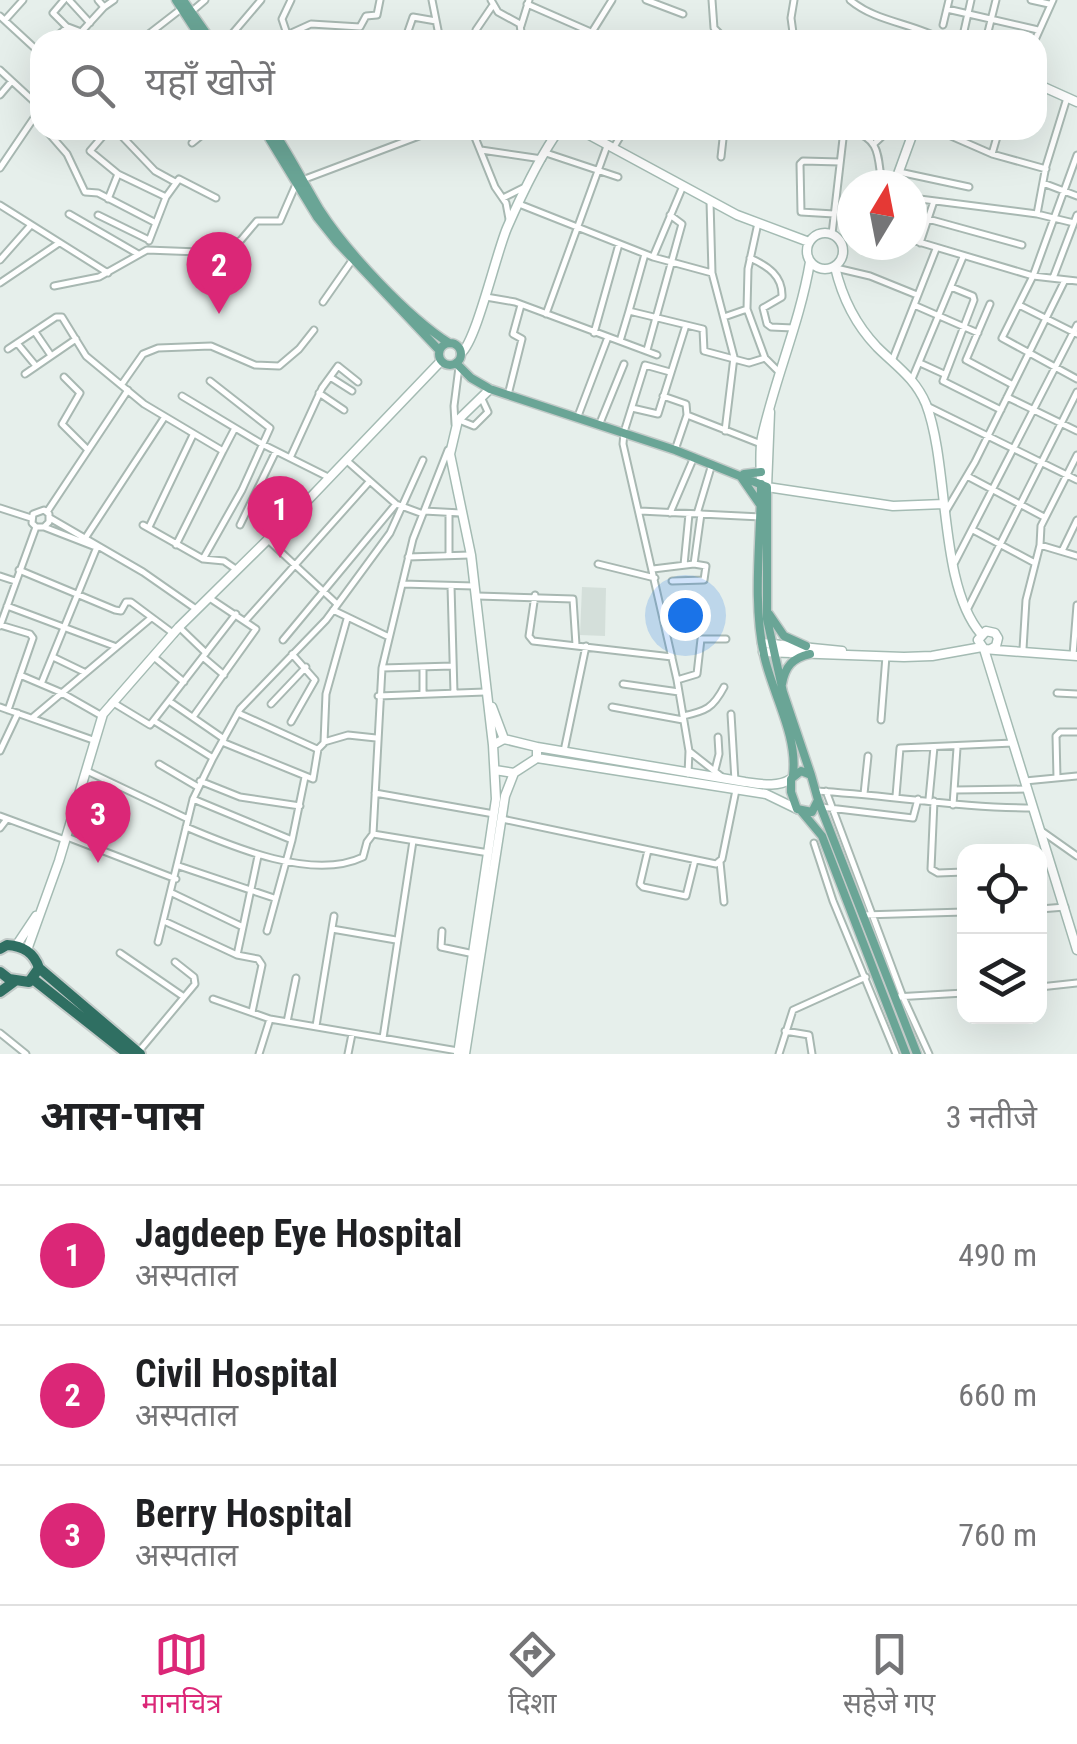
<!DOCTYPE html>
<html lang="hi">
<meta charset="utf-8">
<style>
:root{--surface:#fff;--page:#f6f6f6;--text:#202124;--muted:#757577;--line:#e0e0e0;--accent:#db2777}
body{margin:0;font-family:"Roboto Condensed","Noto Sans Devanagari",sans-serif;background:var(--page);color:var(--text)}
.controls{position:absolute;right:30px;bottom:30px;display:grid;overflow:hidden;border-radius:20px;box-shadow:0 10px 40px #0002}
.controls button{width:90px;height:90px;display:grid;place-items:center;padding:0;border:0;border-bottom:2px solid var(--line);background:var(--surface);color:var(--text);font:50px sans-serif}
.compass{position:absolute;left:837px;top:170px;width:90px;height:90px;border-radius:50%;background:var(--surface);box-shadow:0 10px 40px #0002;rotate:10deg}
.you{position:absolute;left:685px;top:615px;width:35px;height:35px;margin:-25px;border:8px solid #fff;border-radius:50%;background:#1a73e8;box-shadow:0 0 0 15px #1a73e833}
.badge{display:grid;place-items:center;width:65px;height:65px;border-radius:50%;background:var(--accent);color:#fff;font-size:32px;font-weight:700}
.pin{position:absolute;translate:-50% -82px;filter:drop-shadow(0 2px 5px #0008)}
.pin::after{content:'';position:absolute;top:52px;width:35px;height:30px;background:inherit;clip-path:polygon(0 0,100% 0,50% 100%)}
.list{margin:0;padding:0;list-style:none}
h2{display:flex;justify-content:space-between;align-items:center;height:130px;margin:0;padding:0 40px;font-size:42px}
h2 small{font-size:32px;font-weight:400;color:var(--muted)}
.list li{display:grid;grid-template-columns:65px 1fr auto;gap:30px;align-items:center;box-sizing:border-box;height:140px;padding:0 40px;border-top:2px solid var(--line)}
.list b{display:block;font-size:38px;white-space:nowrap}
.list p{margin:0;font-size:32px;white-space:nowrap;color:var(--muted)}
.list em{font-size:32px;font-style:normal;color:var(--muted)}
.icon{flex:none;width:55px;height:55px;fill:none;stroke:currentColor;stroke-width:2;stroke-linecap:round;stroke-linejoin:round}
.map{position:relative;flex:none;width:1077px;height:1054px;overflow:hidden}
.search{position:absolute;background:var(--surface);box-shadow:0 10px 40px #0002;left:30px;right:30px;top:30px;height:110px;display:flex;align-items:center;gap:25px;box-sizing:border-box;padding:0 35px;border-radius:30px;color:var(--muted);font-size:38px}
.sheet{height:550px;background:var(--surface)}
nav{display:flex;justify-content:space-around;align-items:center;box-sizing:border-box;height:140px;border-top:2px solid var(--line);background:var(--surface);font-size:28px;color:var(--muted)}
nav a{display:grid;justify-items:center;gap:5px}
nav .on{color:var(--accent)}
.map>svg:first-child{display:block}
.built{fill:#d4dfda}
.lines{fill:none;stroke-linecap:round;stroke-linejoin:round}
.street-casing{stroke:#a8b8b2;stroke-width:9}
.secondary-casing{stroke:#a4bbb3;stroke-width:11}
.primary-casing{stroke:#c2cac8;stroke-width:11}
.highway-casing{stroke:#c2cac8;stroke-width:14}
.street{stroke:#fff;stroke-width:5}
.secondary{stroke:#fff;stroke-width:8}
.primary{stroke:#6aa596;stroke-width:8}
.highway{stroke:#2f6f62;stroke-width:10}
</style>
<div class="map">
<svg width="1077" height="1054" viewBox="0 0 1077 1054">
<rect width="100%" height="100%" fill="#e6efeb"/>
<path class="built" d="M582,587L606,588L605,636L580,635Z"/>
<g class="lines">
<g class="street-casing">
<path id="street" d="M64,0L53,13L67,27
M69,0L90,23
M98,0L104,7L114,0
M432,0L440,40
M491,0L498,12L520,24L522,40
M646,0L683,14
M712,0L714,28L726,40
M794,0L791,18L794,40
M850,0C876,22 913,23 943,40
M1031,0L1049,4
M527,4L591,32
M947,9L1038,30
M191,12L205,0
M0,16L40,53
M5,20L23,0
M943,25L949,0
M521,26L529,0
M83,30L104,7
M476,30L493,5
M289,34L311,24L360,27L366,16L377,15L380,0
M52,40L68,27L102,40
M141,40L181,9
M227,40L261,0
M289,40L282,19L291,0
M405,40L413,17L436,21
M587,40L612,0
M962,40L971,0
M986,40L996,0
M1035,40L1053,0
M0,70L40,107
M0,95L11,82
M46,130L67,154L85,192L98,193L154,222
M108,130L90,151L118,174
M116,130L155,171L175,182
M472,130L495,187L506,203L509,219
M851,130C882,141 877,155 882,185
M937,130L992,154L1046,169
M772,134L790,130
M192,143L208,130
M875,143L889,130
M614,147L624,130
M481,150L542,159
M546,153L618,177
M992,154L999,130
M1077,155L1033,276L1002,338L1077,379
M721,157L724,130
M0,168L40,109
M899,172L969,187
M1043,183L1077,196
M503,198L523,188
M912,198L1037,214L1074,223
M108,199L118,174L166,197L179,179L216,198
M710,201L712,273L734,357L725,431
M519,204L653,257L712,273
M0,205L108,273
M69,214L138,254
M834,214L801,212L800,164L803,161L840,162
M1037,214L1046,166L1067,98
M98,215L149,240
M928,219L1022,245
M832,234L844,130
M912,240L1033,276L1077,281
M149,241L166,197
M920,243L934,201
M645,254L629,311L703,329L704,351L749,363L765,358L779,372
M653,257L683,186
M750,258C768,266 783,276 782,297L763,308L767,324L771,327L793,328
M0,260L31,225
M836,268L870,276L917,295
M1053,278L1077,215
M0,283L59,243
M54,286L99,277L147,250L199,252L226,249L241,240L257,221H280L297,182L435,130
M951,287L973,296L974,300L943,381L1001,410
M486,297L515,302L657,355
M323,302L353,259
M990,304L966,360L1013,385
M914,305L978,333
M1019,305L1077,334
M747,309L748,269L758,223
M546,314L607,146
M724,317L747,309L765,358
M35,332L50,354
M594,333L619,244
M620,341L629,311
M17,343L36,366
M8,349L56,317H62L86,356L144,404L223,451L176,545
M647,350L682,224L670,215
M892,361L936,249
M920,363L944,374
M670,372L645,365L624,432L623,444L677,680L689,751L688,774
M25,374L76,339
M64,377L80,393L62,424L87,449
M330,377L352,391
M912,379L963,257
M122,384L143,354L158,348L211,346L255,365L279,366L299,349L314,330
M509,391L522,339L513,334L521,305
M319,393L344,410
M182,396L262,444L328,477
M663,396L686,404L687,415
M1007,397L1077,431
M929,407L1077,480
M632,408L658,414L686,325
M578,416L608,337
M459,420L474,426L488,412L481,397
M600,423L624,364
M455,424L454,406L459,367
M675,450L687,415L761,444
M223,451L235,428
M290,458L322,388L338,366L358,382
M346,460L396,504L423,514
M967,476L1044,517
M0,508L31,518
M424,511L461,513
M640,511L761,517
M946,511L975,462L1065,280
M47,512L128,390
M449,513V555
M670,513L694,457
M697,514L712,464
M50,518L143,572L196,609
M143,525L203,559L224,561L237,570
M240,525L276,451
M44,527L93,546
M149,527L193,435
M973,530L1033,562
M86,537L164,418
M268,540L337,604
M1040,545L1077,556
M1062,551L1077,520
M408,557L470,555
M203,559L242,490L270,428L210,381
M955,562L1077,325
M598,564L655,578
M694,564L701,514
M684,565L689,514
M653,569L694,564L706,566L704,580L672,581
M19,570L115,610L121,611L126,602H131L174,634
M0,576L15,581
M402,584L474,586
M451,586L454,693
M535,595L529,636L533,641L672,657
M477,596L573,599L576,645
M7,606L114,646
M968,608L1077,392
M333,610L389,637
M347,619L326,694L324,742L348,735L376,738
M246,620L369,482
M0,625L30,634L33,638L8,710
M0,626L36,527H44L49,522V514L44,510L33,514L32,523L36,527
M179,627L206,653
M283,640L396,504
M1023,649L1026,600L1040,545L1041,526L1077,455
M1073,655L1077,605
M53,657L84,672
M154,657L184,682
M204,658L224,675
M423,667V694
M382,668L453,666
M20,675L60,692L102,716
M677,680L697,674L701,639H726
M41,684L97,547
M623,684L679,692
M1057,693L1077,694
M378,696L485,692
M169,701L224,739
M112,702L150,725L236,614
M271,704L306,667
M0,707L93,740
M612,707L683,720
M238,713L317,749
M731,714L735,781
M683,716C706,711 713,708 724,687
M193,717L256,629L211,599
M32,718L151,618
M881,720L886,656
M154,721L213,758
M291,722L315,680L292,654
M222,742L313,779L318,749L324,743
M0,751L18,713
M564,751L586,646
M689,751L722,777
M159,764L198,787
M715,770L719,754L718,737
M87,771L188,819
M1057,778L1056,736L1060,732H1077
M200,781L240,797L300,806
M1025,781L1077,776
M955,790L1027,789
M816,791C889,795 959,808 1033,808
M826,791L903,997L929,1054
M375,793L494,814
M864,794L868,756
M896,796L900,748L1013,743
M193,799L292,840
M929,799L934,747
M934,801L931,869L938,873L964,872
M953,805L957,748
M821,807L913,818L918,799
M0,816L65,840
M502,819L716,864L722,859L736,790
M186,827C233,847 313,881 363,857L367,842L373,834L382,668L413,539L448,450
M0,828L7,819
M1043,832L1077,856
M373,834L489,853
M67,837L176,879
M814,843L833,901L896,1054
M648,850L640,884L643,887L686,896L695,860
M720,862L724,902
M179,866L274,898
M172,893L243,927L237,955L258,959L262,965L252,1012
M1040,909L1065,907
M863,915L964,912
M164,921L237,955
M243,927L258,856
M332,929L396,940
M267,931L292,840L305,777
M442,931L441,947L474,954
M158,942L193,799L213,758L240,709L326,620L390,533L423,460
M120,953L184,997
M1040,987L1077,983
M895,997L964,993
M213,999L270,1019L458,1051
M287,1022L296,978
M316,1026L334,916
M785,1031L809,1035L812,1054
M0,1033L26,1054
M383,1038L413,841
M140,1050L195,984L194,977L175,962
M259,1054L270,1019
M348,1054L352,1034
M779,1054L793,1010L866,977"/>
</g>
<g class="secondary-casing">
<path id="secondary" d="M1037,84L1077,102
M580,130L737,215L809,242
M894,185L914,130
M807 251a18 18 0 1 1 36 0a18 18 0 1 1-36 0Z
M835,267C842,297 855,324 877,347C896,366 915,378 926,404C950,467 938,584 981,634
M461,353C476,342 496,254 507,228C521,196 538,159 559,130
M490,389L458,420L450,454L471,555L493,745
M770,412L767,487L893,506L944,504
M761,484C761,469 759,452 762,437C775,378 800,322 810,262
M762,643L842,651
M984,649L1077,950
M991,649L996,646L998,638L995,633L986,631L978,640L984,649L996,650L1077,656
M763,652L904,657L932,656L982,647
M492,707L504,739
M537,747L745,782C761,784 776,788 791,779
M537,758L766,794L797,809
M16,946L36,916
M27,950L59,861L103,714L179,627L308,500L441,361
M458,1054L496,799L493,745L504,739L537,747V758L514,773L495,770
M465,1054L505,796L514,773"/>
</g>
<g class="primary-casing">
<path id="primary" d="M176,0L202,40
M183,0L211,40
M264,130L317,217L337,242L439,350
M273,130C290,156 304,183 320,210C347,252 408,317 449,343
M439 354a11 11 0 1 1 22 0a11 11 0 1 1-22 0Z
M456,363L471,378L490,389L675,450L767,487V619L783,692L811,775
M744,474L761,472
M741,477L761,506
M761,484C761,539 752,600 764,655C772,693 798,735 793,775
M769,614L784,636L806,646
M782,684C785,667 792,658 810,654
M801,771L811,775L818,800L812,812L797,809L791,792V779Z
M818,800L917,1054
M802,812L822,836L906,1054"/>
</g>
<g class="highway-casing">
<path id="highway" d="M0,949L7,945C24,946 34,953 39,968L29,982L9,979L0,972
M39,968L140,1054
M33,979L128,1054
M0,992L15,981"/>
</g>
<use href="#street" class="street"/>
<use href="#secondary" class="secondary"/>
<use href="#primary" class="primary"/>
<use href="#highway" class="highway"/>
</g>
</svg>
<div class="controls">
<button><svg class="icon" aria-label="locate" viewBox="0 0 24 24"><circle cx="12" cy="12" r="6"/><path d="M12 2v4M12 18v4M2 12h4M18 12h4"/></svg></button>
<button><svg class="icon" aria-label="layers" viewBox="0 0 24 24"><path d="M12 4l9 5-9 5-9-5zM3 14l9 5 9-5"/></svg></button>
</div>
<svg class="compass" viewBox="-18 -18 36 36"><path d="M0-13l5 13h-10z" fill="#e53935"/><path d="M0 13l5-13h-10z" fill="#757577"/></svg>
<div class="you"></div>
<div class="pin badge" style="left:280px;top:558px">1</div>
<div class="pin badge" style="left:219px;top:314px">2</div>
<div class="pin badge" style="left:98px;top:863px">3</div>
<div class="search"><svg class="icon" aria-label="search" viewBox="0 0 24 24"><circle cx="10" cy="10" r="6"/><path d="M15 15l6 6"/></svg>यहाँ खोजें</div>
</div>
<section class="sheet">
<h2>आस-पास<small>3 नतीजे</small></h2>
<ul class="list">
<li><span class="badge">1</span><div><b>Jagdeep Eye Hospital</b><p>अस्पताल</p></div><em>490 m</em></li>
<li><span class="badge">2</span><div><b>Civil Hospital</b><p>अस्पताल</p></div><em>660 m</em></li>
<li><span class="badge">3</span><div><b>Berry Hospital</b><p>अस्पताल</p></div><em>760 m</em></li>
</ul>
</section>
<nav>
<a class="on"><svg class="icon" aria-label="map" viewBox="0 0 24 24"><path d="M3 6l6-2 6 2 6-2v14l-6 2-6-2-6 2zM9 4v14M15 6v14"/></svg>मानचित्र</a>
<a><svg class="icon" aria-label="directions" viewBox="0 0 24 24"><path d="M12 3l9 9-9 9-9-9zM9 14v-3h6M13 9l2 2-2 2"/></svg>दिशा</a>
<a><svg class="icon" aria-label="saved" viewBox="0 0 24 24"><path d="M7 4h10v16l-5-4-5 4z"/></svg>सहेजे गए</a>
</nav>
